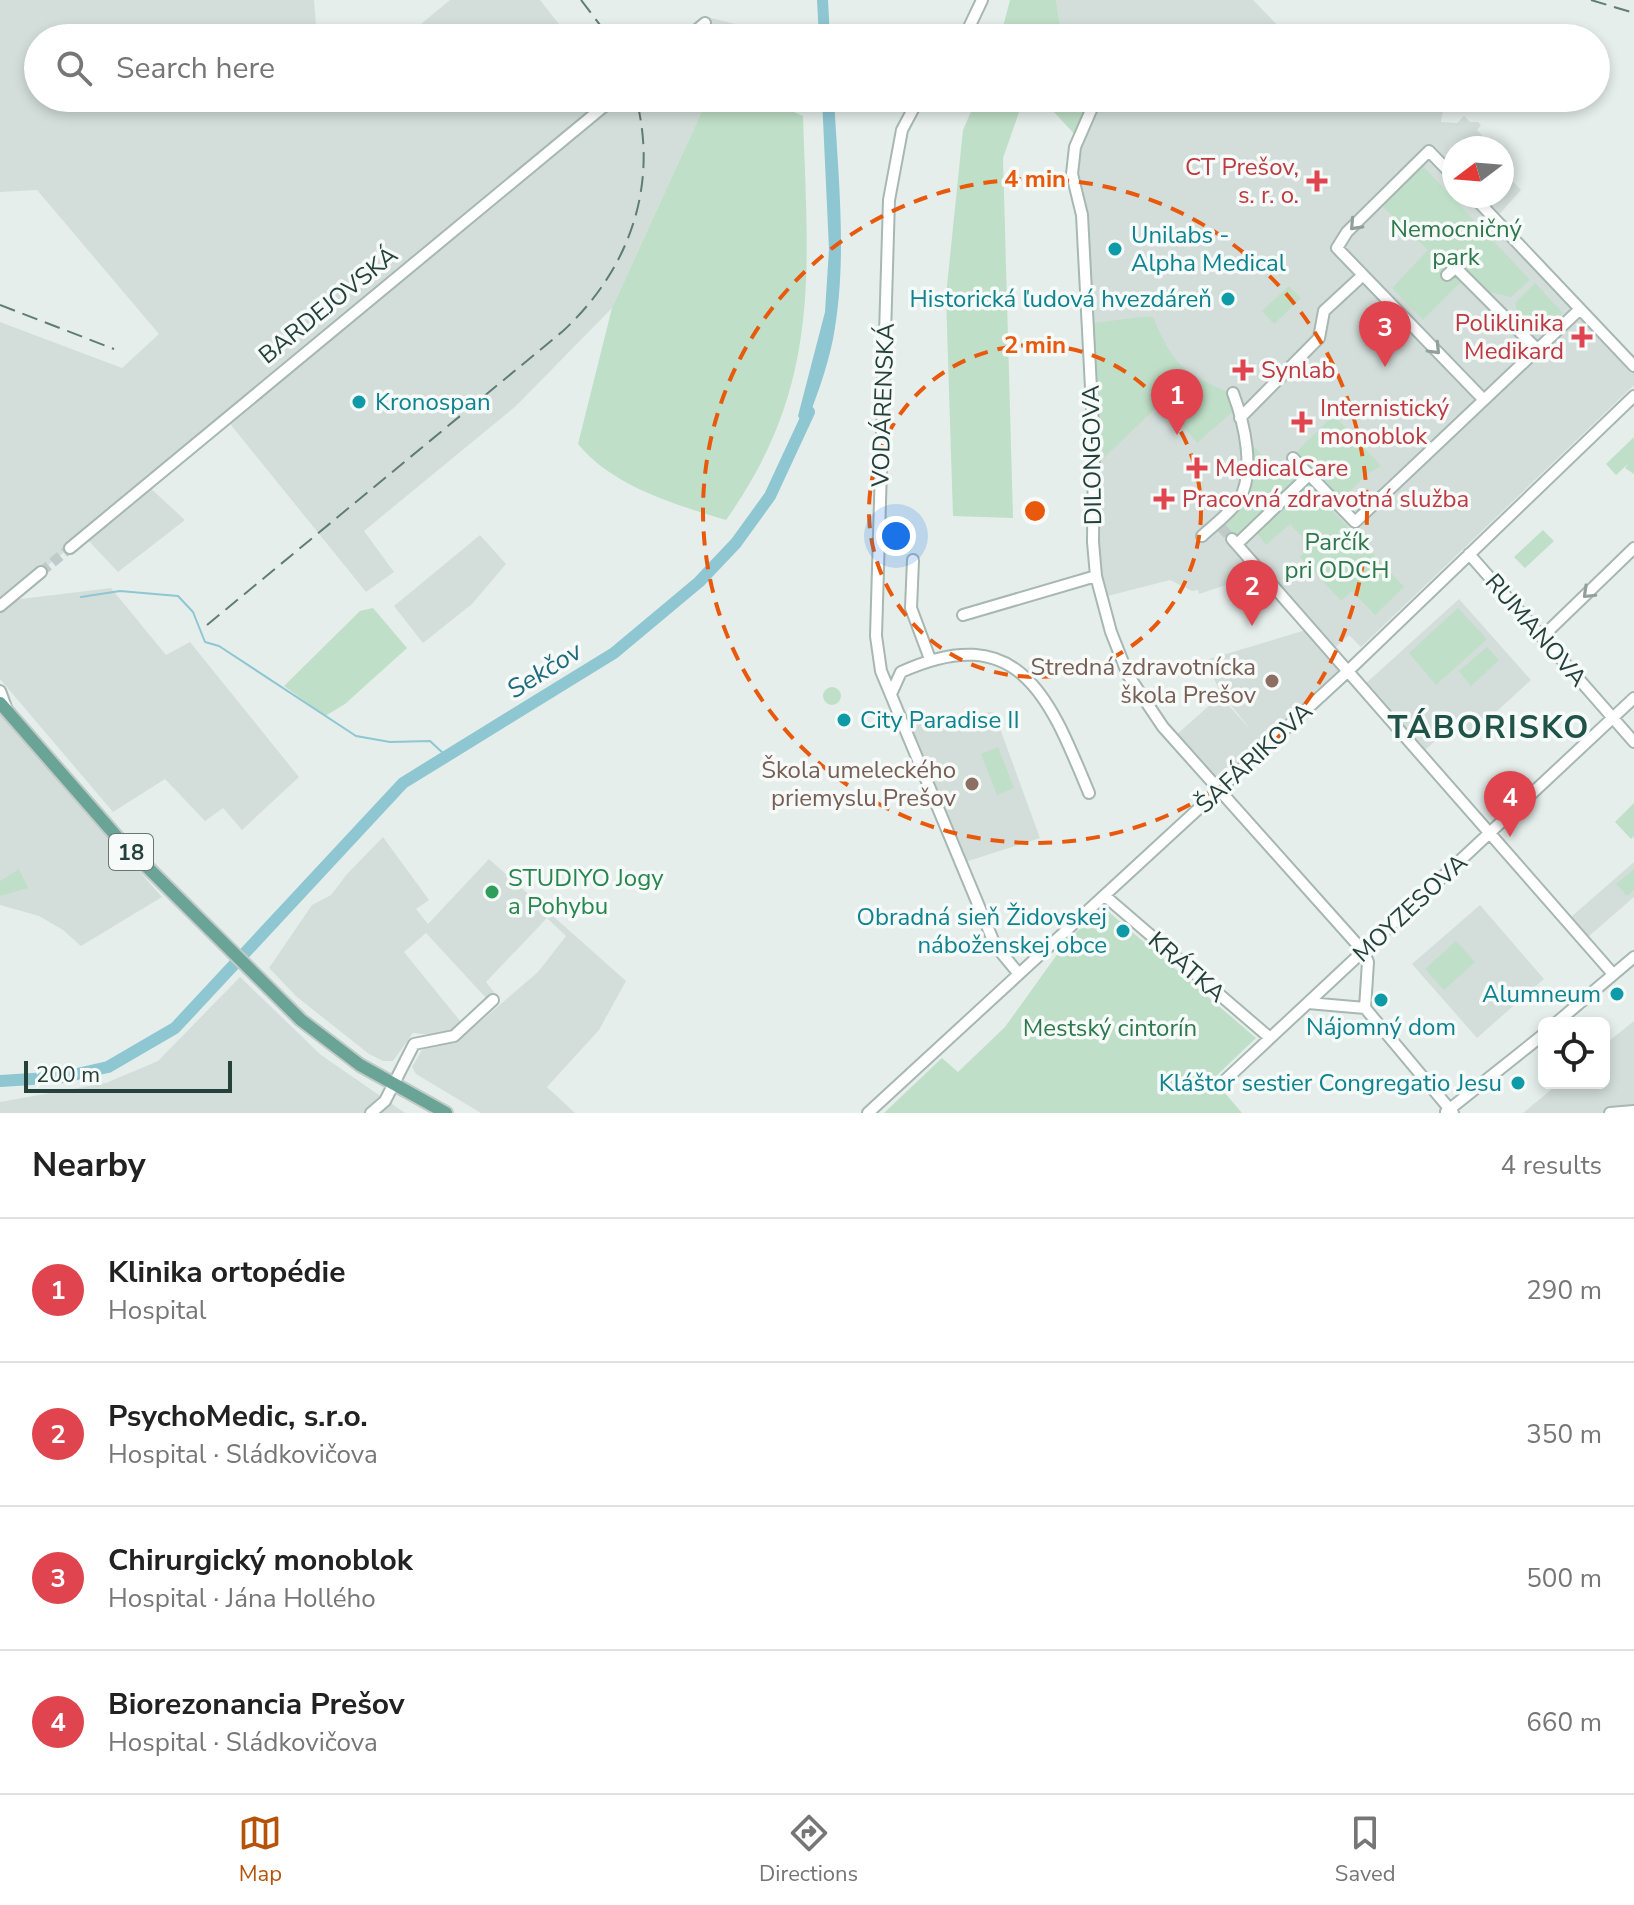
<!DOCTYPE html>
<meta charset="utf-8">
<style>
:root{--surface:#fff;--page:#f2f2f2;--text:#222;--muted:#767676;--line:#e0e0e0;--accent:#b45309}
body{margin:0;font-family:"Nunito Sans",sans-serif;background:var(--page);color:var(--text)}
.controls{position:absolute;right:24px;bottom:24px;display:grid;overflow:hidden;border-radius:12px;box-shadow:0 4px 12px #0003}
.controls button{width:72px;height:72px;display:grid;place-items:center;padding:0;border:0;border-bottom:2px solid var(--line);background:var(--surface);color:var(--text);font:40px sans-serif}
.compass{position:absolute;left:1442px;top:136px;width:72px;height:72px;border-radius:50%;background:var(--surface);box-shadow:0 4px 12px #0003;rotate:254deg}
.scale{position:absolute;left:24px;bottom:20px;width:208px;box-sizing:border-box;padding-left:8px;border:4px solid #24413a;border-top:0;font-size:22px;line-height:28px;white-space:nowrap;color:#24413a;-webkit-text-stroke:6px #f6faf8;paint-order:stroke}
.you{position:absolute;left:896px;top:536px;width:28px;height:28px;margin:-20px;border:6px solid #fff;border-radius:50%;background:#1a73e8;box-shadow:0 0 0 12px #1a73e833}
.badge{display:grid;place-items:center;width:52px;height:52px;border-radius:50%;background:var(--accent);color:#fff;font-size:26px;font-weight:700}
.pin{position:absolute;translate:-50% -66px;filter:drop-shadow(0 2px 4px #0008)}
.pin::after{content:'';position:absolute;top:42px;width:28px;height:24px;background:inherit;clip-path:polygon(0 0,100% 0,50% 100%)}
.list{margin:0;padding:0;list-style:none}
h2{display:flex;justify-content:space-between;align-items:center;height:104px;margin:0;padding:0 32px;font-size:34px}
h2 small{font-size:26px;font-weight:400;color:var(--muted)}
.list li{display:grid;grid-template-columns:52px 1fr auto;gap:24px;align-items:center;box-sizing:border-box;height:144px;padding:0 32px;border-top:2px solid var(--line)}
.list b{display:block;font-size:30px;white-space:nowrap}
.list p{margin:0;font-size:26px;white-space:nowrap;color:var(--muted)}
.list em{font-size:26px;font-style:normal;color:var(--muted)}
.icon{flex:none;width:44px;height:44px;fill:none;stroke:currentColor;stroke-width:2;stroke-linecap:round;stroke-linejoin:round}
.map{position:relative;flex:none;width:1634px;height:1113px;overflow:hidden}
.search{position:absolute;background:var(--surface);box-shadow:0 4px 12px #0003;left:24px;right:24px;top:24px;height:88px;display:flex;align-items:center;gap:20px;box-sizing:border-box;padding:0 28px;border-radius:44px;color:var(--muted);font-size:30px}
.sheet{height:680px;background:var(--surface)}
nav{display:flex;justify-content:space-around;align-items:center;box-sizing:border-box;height:112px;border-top:2px solid var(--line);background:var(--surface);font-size:22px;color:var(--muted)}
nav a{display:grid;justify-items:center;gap:4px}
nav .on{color:var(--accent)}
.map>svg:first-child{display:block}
.built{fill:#d3deda}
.green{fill:#bfdfc8}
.water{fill:#8ec6d2}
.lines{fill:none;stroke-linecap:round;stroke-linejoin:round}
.stream{stroke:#8ec6d2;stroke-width:2}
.river{stroke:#8ec6d2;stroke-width:12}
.minor-tunnel{stroke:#becbc8;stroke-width:10;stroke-dasharray:10 5;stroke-linecap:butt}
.minor-casing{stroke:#a7b7b2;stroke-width:14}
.major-casing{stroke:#c2cac8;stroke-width:16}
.minor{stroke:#fff;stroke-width:10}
.major{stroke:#6aa496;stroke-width:12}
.rail{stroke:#5f7c75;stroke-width:2;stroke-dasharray:16 8;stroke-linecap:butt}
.oneway{stroke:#92a09c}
.ring{fill:none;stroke:#e8590c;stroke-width:4;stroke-dasharray:14 10}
.health-dot{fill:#e0444e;stroke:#f6faf8;stroke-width:3}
.culture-dot{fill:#0f9aa8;stroke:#f6faf8;stroke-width:3}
.education-dot{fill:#8d6e63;stroke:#f6faf8;stroke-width:3}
.leisure-dot{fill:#2e9e5b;stroke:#f6faf8;stroke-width:3}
.labels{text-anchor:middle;stroke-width:7;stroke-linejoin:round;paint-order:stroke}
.shield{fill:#f6faf8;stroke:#637873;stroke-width:2}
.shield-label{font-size:22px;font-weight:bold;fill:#24413a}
.health-label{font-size:24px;fill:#be3a42;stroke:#f6faf8;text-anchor:start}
.park-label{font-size:24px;fill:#2e784c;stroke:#f6faf8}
.culture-label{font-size:24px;fill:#0d838f;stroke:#f6faf8;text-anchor:end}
.street-label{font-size:24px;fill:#24413a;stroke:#f6faf8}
.education-label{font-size:24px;fill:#785e54;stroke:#f6faf8;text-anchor:end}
.leisure-label{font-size:24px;fill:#27864d;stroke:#f6faf8;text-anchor:start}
.water-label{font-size:26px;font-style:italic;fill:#1d6b7d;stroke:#f6faf8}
.district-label{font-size:32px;font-weight:bold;letter-spacing:2px;fill:#205348;stroke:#f6faf8}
.centre{fill:#e8590c;stroke:#f6faf8;stroke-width:4}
.ring-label{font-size:24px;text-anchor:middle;font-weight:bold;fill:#e8590c;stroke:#f6faf8;stroke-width:7;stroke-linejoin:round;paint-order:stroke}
</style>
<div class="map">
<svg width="1634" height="1113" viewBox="0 0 1634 1113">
<rect width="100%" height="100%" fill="#e5eeeb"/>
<path class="built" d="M0,0H314L317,38H38V98H708L612,308L516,406L364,531L394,572L366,592L227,420L147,485L185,520L118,572L84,536L4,601L111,588L166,655L190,642L299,777L242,830L223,808L205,821L165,779L113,812L0,679V322L122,368L159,334L37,190L0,192Z
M450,0H540L570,38H404Z
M1056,0H1253L1290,38H1062Z
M707,17L739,25L734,38H682Z
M1091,98H1445L1441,122L1457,123L1464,116L1470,122H1478L1481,125L1477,130L1491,145L1496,141L1503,148H1454V196H1502V170L1521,190L1495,219L1634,366V385L1361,647L1349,635L1338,645L1331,653L1343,669L1218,785L1175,736L1220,696L1250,729L1219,690L1206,660L1309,629L1262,573L1199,594L1198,590L1192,591L1170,580L1100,598L1082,215L1072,174Z
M480,535L506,564L472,604L423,643L394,606Z
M1459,599L1531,680L1472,734L1459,720L1424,751L1364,685Z
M994,712L1040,838L959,864L901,729L908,720Z
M0,714L162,897L81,946L63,930L39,916L0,905Z
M383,837L429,900L416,909L428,924L489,859L626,981L599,1030L547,1087L575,1113H481L416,1074L412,1067L422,1050L460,1039L538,972L566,936L547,918L486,982L494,992L487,999L426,933L404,952L461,1022L445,1036L413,1033L393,1061H383L369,1054L297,997L269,968L312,905L331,895L347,874Z
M1634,862V897L1588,937L1571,917Z
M1480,905L1544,979L1477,1038L1412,964Z
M240,977L321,1055L405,1113H0V1102L106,1083L158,1061Z
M1634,1021V1108H1612L1603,1113H1523L1559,1083H1604V1045Z"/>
<path class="green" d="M1010,0H1056L1062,38H1000Z
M708,98H762L803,116C808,272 822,385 726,520C676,505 612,486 578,444L612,308Z
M977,98H1024L1003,158L1013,518L953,516L946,296L963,130Z
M1041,98H1091L1077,137Z
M1421,164L1530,280L1511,297L1490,292L1470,273L1423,320L1392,288L1428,250L1380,204Z
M1535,283L1563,313L1537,337L1519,321L1515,303Z
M1289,286L1301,298L1274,324L1262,311Z
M1141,317H1153C1174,366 1183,373 1233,394L1238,407L1197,443L1163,401L1088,473L1086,324Z
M1334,415L1381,466L1367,474L1332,510L1404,587L1375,615L1352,591L1341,601L1300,557L1311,546L1290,524L1266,545L1254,529L1237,544L1217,522L1245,488L1242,433L1276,472Z
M1634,437V474L1625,468L1629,463L1616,475L1606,464Z
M1543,530L1554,541L1525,568L1514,557Z
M373,608L407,648L345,704L325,716L284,686L360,611Z
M1458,608L1487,639L1436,685L1409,653Z
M1487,647L1499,660L1471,686L1459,671Z
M823 696a9 9 0 1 1 18 0a9 9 0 1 1-18 0Z
M998,747L1014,788L997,795L981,754Z
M1634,803V836L1631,839L1615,822Z
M19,869L28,888L0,896V881Z
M1634,869V890L1627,896L1616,884Z
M1103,907L1256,1038L1213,1079L1242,1113H884L942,1058L958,1072L1005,1027L1066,942Z
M1456,941L1475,962L1444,990L1425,969Z"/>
<path class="water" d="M817,0H828L830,38H819Z
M822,98H834C838,176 848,261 833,339C827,369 816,398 805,427L798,416L825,312L829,249Z"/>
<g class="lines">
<path class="stream" d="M81,597L120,591L178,596L193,612L205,642L219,646L356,736L390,742L430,741L444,754"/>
<path class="river" d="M0,1081L64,1077L108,1067L175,1028L403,783L614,653L699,582L736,543L770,496L809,412"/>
<path class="minor-tunnel" d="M1221,527L1229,536
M41,572L70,548"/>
<g class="minor-casing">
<path id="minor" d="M687,38L705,23
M964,38L982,0
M919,98L902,130L889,200L876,636L881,671L995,945L1019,974
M1095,101L1075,147L1072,174L1082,215L1094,446L1093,542L1096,576L1111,632L1128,675L1163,727L1364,952L1368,962L1365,1008
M1454,177L1429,151L1347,232L1337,248L1484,400
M1473,196L1634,366
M1456,268L1538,350
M1447,275L1468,257
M1240,418L1319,338L1324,311L1363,275
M1293,458L1355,522L1580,309
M1202,536C1214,525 1230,513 1239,500C1256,472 1244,422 1233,393
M1232,539L1613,974
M1237,544L1309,475
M70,548L614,98
M1469,554L1634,742
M913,560L911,608L930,659
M0,606L41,572
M963,615L1096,576
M1542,637L1634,548
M0,691L7,710
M891,694L901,672C1020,618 1050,699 1089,793
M1105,896L1270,1038
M1308,1003L1365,1008
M1365,1008L1453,1113
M1556,1023L1634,957
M1221,1084L1634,698
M1446,1112L1544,1034
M371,1113L385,1101L414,1044L454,1036L493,1000
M868,1113L1347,672L1634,396
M1610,1113L1634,1111"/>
</g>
<g class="major-casing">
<path id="major" d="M0,703L117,837L301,1020L360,1065L446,1113"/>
</g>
<use href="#minor" class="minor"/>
<use href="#major" class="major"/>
<path class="rail" d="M581,0L610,38
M1591,0L1634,13
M0,305L114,349
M207,625L563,331C629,270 659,186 636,98"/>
</g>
<defs><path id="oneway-chevron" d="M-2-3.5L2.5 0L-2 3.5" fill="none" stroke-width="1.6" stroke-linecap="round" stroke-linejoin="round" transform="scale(2)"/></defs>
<g class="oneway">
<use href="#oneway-chevron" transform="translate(1355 225) rotate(133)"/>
<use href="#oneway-chevron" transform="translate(1435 349) rotate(46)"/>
<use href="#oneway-chevron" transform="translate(1588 593) rotate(136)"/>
</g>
<g class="ring">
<circle cx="1035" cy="511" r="166"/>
<circle cx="1035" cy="511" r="332"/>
</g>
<g class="health-dot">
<path d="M1313 169h8v8h8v8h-8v8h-8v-8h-8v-8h8z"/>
<path d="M1578 325h8v8h8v8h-8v8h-8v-8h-8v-8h8z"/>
<path d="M1239 358h8v8h8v8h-8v8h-8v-8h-8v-8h8z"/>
<path d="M1298 410h8v8h8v8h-8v8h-8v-8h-8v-8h8z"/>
<path d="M1193 456h8v8h8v8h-8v8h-8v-8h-8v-8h8z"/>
<path d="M1160 487h8v8h8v8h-8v8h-8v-8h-8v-8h8z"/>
</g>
<g class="culture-dot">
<circle cx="1115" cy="249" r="8"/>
<circle cx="1228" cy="299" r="8"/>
<circle cx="359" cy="402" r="8"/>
<circle cx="844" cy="720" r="8"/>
<circle cx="1123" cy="931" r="8"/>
<circle cx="1617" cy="994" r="8"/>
<circle cx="1381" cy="1000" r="8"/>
<circle cx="1518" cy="1083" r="8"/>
</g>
<g class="education-dot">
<circle cx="1272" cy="681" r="8"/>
<circle cx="972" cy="784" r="8"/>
</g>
<circle class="leisure-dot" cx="492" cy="892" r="8"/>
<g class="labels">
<rect class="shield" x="109" y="834" width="44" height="36" rx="6"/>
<g class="shield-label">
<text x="131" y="860">18</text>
</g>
<g class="health-label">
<text x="1299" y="175" text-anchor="end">CT Prešov,<tspan x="1299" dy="28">s. r. o.</tspan></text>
<text x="1564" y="331" text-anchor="end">Poliklinika<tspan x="1564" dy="28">Medikard</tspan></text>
<text x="1261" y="378">Synlab</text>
<text x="1320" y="416">Internistický<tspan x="1320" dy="28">monoblok</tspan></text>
<text x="1215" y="476">MedicalCare</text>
<text x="1182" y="507">Pracovná zdravotná služba</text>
</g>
<g class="park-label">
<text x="1456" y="237">Nemocničný<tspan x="1456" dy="28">park</tspan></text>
<text x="1337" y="550">Parčík<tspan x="1337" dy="28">pri ODCH</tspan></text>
<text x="1110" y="1036">Mestský cintorín</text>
</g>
<g class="culture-label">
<text x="1131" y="243" text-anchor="start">Unilabs -<tspan x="1131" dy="28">Alpha Medical</tspan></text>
<text x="1212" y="307">Historická ľudová hvezdáreň</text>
<text x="375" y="410" text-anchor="start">Kronospan</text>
<text x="860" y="728" text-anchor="start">City Paradise II</text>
<text x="1107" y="925">Obradná sieň Židovskej<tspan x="1107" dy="28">náboženskej obce</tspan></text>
<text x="1601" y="1002">Alumneum</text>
<text x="1381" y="1035" text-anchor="middle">Nájomný dom</text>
<text x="1502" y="1091">Kláštor sestier Congregatio Jesu</text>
</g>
<g class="street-label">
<text transform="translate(328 305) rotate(-39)" y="8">BARDEJOVSKÁ</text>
<text transform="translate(883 405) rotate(-88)" y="8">VODÁRENSKÁ</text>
<text transform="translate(1092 455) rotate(-91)" y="8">DILONGOVA</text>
<text transform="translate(1536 630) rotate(49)" y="8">RUMANOVA</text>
<text transform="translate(1254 758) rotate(-43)" y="8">ŠAFÁRIKOVA</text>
<text transform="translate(1410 908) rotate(-43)" y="8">MOYZESOVA</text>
<text transform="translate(1187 967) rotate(41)" y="8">KRÁTKA</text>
</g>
<g class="education-label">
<text x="1256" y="675">Stredná zdravotnícka<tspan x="1256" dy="28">škola Prešov</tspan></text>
<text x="956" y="778">Škola umeleckého<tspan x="956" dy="28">priemyslu Prešov</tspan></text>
</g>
<g class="leisure-label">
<text x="508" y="886">STUDIYO Jogy<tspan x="508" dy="28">a Pohybu</tspan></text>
</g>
<g class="water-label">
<text transform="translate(544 670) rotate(-32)" y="9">Sekčov</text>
</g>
<g class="district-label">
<text x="1489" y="738">TÁBORISKO</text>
</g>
</g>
<circle cx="1035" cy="511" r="12" class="centre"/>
<g class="ring-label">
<text x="1035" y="187">4 min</text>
<text x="1035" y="353">2 min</text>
</g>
</svg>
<div class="controls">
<button><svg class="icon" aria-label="locate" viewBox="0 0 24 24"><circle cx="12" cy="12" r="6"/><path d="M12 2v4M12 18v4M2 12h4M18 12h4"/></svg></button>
</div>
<svg class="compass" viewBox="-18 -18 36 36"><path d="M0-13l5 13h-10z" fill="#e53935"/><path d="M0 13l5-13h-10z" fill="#767676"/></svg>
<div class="scale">200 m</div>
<div class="you"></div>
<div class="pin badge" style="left:1177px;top:435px;background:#e0444e">1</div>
<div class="pin badge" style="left:1252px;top:626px;background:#e0444e">2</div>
<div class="pin badge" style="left:1385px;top:367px;background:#e0444e">3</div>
<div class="pin badge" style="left:1510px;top:837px;background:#e0444e">4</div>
<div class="search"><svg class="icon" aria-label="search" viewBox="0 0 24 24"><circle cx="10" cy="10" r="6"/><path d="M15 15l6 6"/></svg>Search here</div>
</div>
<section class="sheet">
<h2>Nearby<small>4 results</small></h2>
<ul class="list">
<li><span class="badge" style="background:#e0444e">1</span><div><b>Klinika ortopédie</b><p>Hospital</p></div><em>290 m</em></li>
<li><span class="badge" style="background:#e0444e">2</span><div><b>PsychoMedic, s.r.o.</b><p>Hospital · Sládkovičova</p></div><em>350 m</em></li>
<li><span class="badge" style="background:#e0444e">3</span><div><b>Chirurgický monoblok</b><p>Hospital · Jána Hollého</p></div><em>500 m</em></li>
<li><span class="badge" style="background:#e0444e">4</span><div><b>Biorezonancia Prešov</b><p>Hospital · Sládkovičova</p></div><em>660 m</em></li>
</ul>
</section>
<nav>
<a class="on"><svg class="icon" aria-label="map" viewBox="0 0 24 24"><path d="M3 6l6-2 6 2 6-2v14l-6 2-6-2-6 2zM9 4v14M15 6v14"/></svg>Map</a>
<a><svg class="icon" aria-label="directions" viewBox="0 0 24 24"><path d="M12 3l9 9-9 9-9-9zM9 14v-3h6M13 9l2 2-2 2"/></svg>Directions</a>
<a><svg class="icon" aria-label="saved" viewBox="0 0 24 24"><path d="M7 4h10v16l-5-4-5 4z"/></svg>Saved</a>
</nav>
